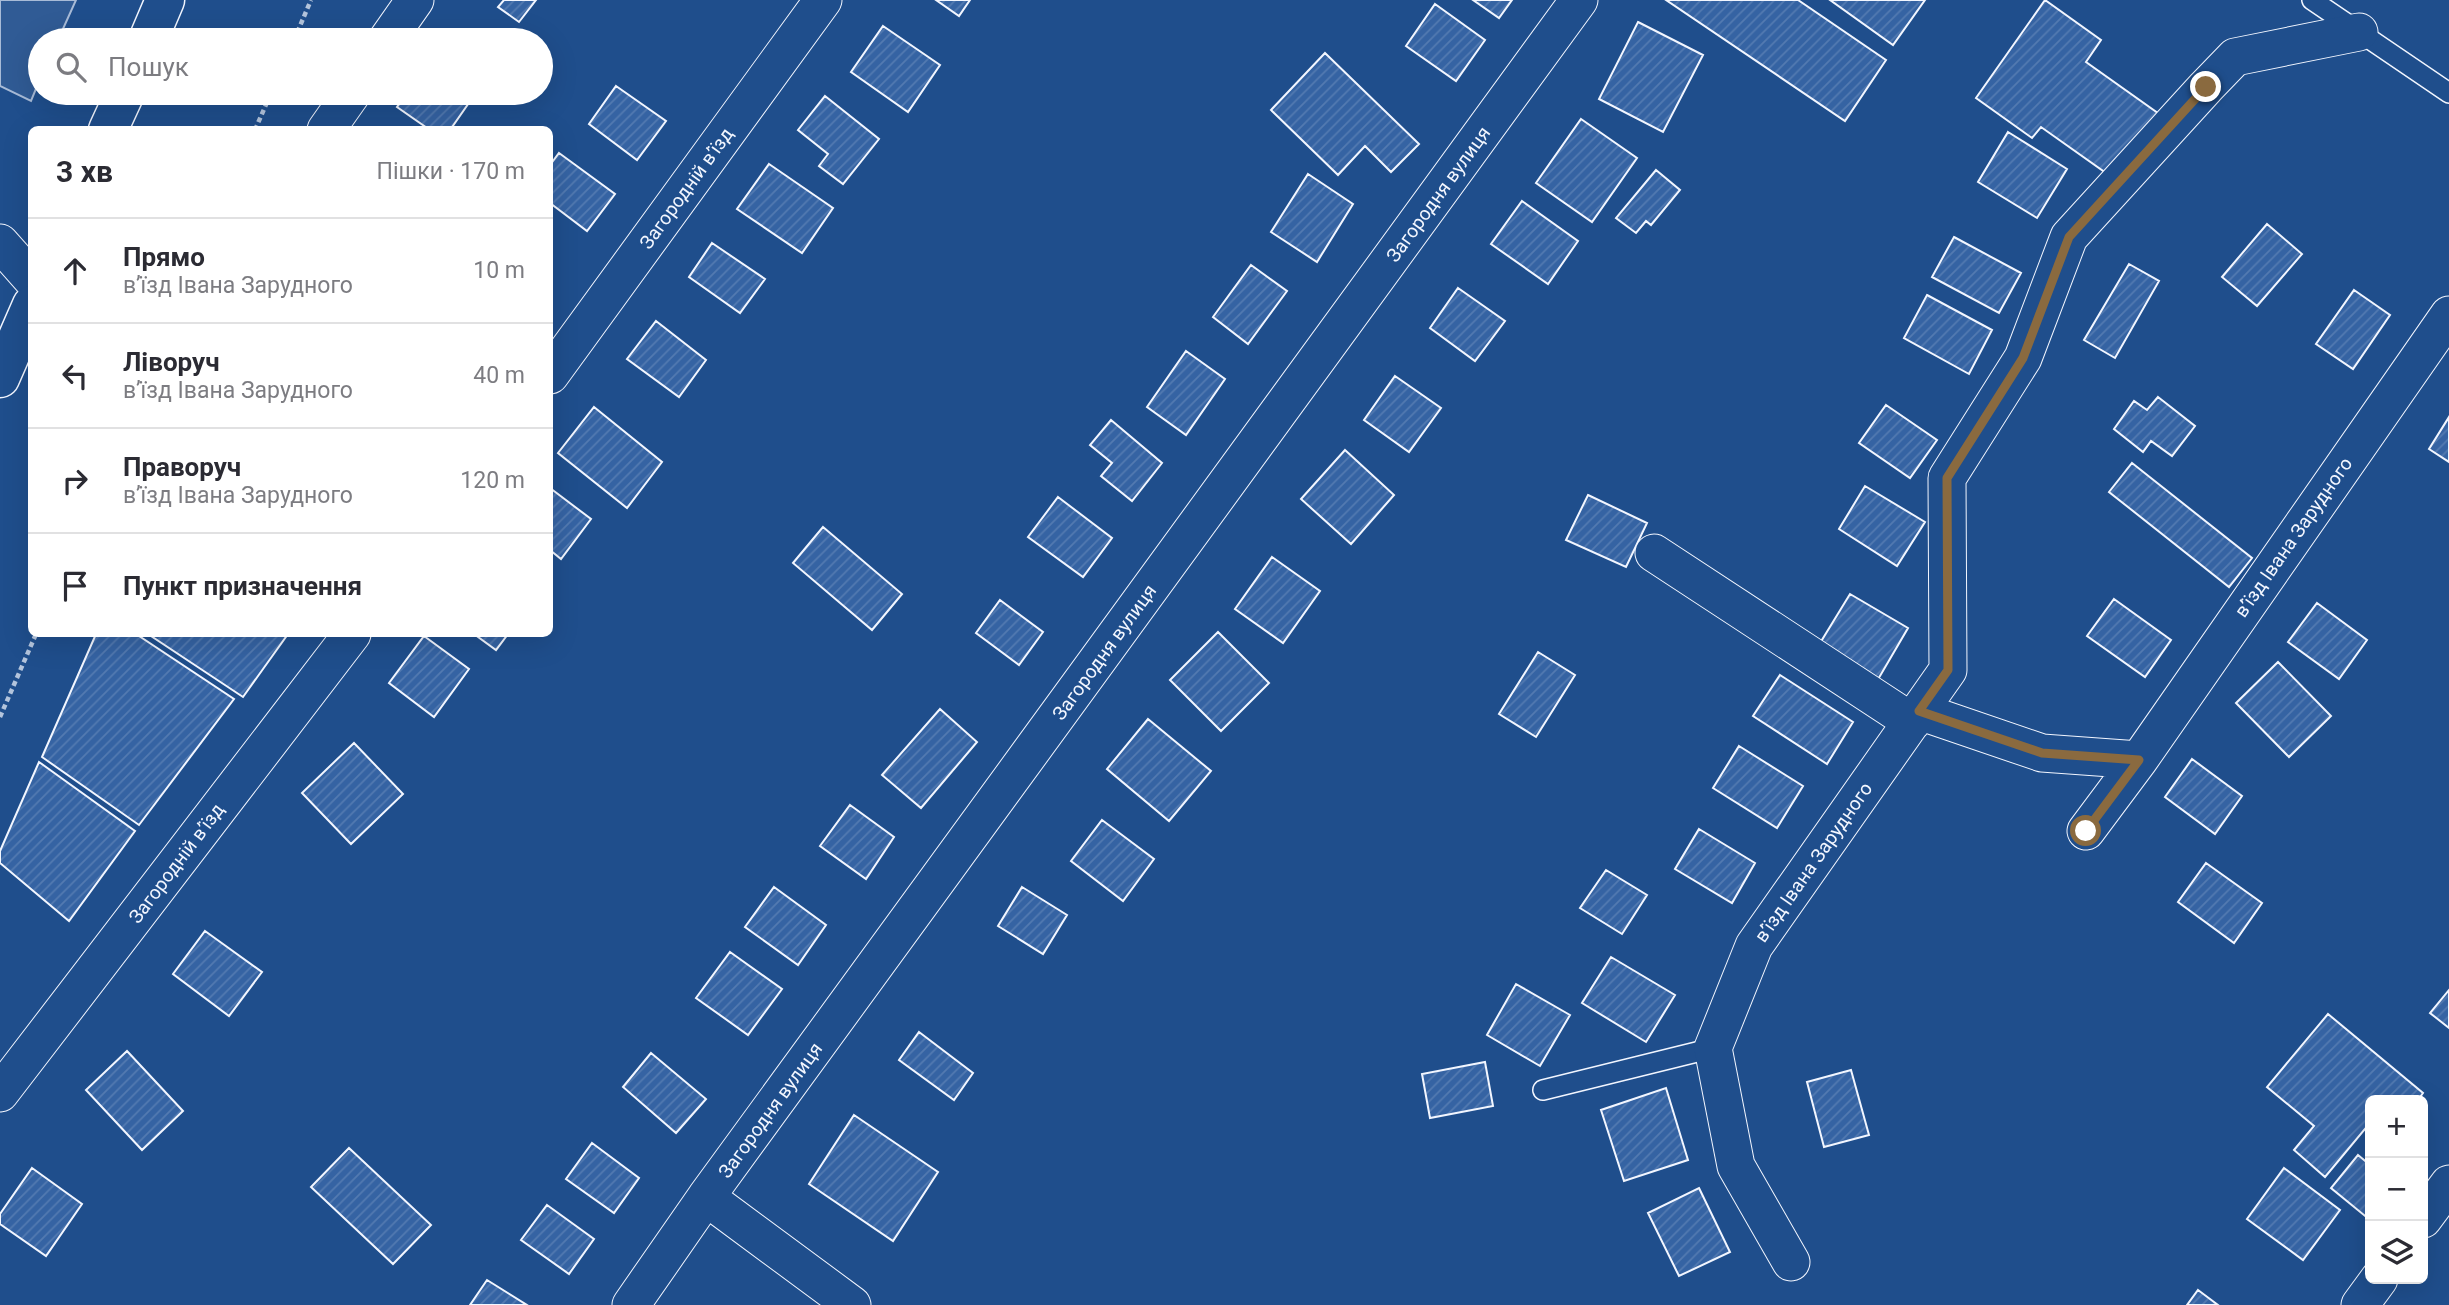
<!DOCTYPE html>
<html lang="uk">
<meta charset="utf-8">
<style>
:root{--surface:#fff;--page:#f2f2f3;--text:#2b2b33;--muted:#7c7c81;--line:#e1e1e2}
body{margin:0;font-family:Roboto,sans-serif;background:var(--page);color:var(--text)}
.controls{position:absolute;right:21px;bottom:21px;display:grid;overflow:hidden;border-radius:10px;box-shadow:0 7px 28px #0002}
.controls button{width:63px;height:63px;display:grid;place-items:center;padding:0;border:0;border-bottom:2px solid var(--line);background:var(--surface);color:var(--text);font:35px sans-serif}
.stop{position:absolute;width:21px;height:21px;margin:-16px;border:5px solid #8a6a3f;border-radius:50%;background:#fff}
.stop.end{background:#8a6a3f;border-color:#fff;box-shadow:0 2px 7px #0008}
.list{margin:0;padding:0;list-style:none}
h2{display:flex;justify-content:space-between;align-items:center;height:91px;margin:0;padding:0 28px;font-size:30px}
h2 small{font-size:23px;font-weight:400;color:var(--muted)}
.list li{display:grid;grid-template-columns:46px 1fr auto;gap:21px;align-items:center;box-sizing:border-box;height:105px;padding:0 28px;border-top:2px solid var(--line)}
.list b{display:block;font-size:26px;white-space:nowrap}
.list p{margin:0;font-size:23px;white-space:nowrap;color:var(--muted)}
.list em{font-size:23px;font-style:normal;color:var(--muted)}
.icon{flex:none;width:38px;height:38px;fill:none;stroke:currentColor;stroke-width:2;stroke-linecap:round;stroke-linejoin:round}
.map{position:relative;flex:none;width:2449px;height:1305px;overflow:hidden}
.search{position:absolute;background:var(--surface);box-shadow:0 7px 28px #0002;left:28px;top:28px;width:525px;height:77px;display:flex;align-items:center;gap:18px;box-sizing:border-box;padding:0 24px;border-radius:38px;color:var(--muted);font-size:26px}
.panel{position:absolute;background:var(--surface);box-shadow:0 7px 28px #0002;left:28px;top:126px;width:525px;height:511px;border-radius:10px}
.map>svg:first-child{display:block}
.parking{fill:#305b95;stroke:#a8bbd7;stroke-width:2}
.building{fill:url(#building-hatch);stroke:#f2f6ff;stroke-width:2}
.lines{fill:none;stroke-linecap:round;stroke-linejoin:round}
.service-casing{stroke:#f2f6ff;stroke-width:22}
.minor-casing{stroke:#f2f6ff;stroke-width:39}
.primary-casing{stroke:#f2f6ff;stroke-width:41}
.path{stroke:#b3c4dc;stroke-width:4.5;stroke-dasharray:5 3.5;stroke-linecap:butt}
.service{stroke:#1f4e8c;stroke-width:19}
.minor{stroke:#1f4e8c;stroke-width:37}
.primary{stroke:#1f4e8c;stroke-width:38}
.route{stroke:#8a6a3f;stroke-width:9}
.labels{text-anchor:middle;stroke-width:5;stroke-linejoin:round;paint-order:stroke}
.street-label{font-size:19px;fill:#f2f6ff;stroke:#1f4e8c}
</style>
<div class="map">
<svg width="2449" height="1305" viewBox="0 0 2449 1305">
<defs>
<pattern id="building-hatch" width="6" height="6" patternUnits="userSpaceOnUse" patternTransform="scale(1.75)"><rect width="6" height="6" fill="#3563a3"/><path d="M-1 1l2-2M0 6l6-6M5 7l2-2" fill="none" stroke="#537ab1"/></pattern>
</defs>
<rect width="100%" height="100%" fill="#1f4e8c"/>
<path class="parking" d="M0,0H76L58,40H40V79L31,101L0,86Z"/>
<path class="building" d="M504,0H536L519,22L498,7Z
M936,0H970L959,16Z
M1473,0H1512L1499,18Z
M1666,0H1798L1886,60L1845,121Z
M1830,0H1925L1893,45Z
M2045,0L2101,40L2086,62L2162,116L2116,180L2041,127L2032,138L1976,98Z
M1435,4L1485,40L1456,81L1406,46Z
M1638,22L1703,55L1663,132L1599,99Z
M883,26L940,65L908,112L851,72Z
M1325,53L1419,144L1391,172L1365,146L1338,175L1271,110Z
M616,86L666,121L637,160L589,124Z
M407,93H467L473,97L450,130H430L397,107Z
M825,96L879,139L843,184L819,166L828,154L798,130Z
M1581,119L1637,158L1592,222L1536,183Z
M2008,132L2067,169L2037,218L1978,182Z
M559,153L615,194L587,231L550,203V165Z
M769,164L833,208L802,253L737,209Z
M1656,170L1680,190L1651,225L1646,221L1636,233L1616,218Z
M1308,174L1353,204L1317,262L1271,232Z
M1522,201L1578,241L1548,284L1491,244Z
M2267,224L2302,254L2257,306L2222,277Z
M1954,237L2021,273L1999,313L1932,277Z
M712,243L765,279L740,313L689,277Z
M2129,264L2159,281L2115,358L2084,340Z
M1251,265L1287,291L1248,344L1213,317Z
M1458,288L1505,321L1475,361L1430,328Z
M2354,290L2390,315L2353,369L2316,344Z
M1927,295L1992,330L1969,374L1904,338Z
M656,321L706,360L679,397L627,359Z
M1186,351L1225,379L1186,435L1147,407Z
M1395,376L1441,408L1409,452L1364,420Z
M2158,397L2195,426L2172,456L2151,441L2143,452L2114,429L2134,401L2147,410Z
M1886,405L1937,440L1910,478L1859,443Z
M594,407L662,462L627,508L558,453Z
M2449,417V462L2429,449Z
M1111,420L1162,463L1132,501L1101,476L1112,463L1090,445Z
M1345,450L1394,495L1351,544L1301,499Z
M2132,463L2252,558L2229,587L2109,492Z
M1865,486L1925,522L1897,566L1839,529Z
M550,488L591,519L561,559L550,550Z
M1588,495L1647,523L1626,567L1566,540Z
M1058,497L1112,538L1083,577L1028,537Z
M823,527L902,594L872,630L793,563Z
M1272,557L1320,591L1283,643L1235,609Z
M1850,594L1908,628L1873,688L1814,653Z
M2114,599L2171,640L2145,677L2087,636Z
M1000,600L1043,632L1019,665L976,633Z
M2317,603L2367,640L2339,679L2288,642Z
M1218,632L1269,683L1221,731L1170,680Z
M96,634H136L234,699L139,825L42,757Z
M148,634H288L243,697Z
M474,634H508L496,650Z
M424,636L469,669L434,717L389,683Z
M1538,652L1575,675L1536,737L1499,714Z
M2278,662L2331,716L2289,757L2236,703Z
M1780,675L1853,722L1827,764L1753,716Z
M940,709L977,742L921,808L882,775Z
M1148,719L1211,771L1169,821L1107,769Z
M354,743L403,794L351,844L302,793Z
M1739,746L1803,786L1777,828L1713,788Z
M2192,759L2242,796L2215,834L2165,797Z
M39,762L135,831L69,921L0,863V851Z
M850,805L894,837L866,879L820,846Z
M1102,820L1154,859L1123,901L1071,861Z
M1699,829L1755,863L1732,903L1675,869Z
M2206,863L2262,903L2234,943L2178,902Z
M1606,870L1647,895L1622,934L1580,908Z
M774,887L826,925L798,965L745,927Z
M1022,887L1067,915L1043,954L998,926Z
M205,931L262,972L229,1016L173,974Z
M730,952L782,989L748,1035L696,998Z
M1611,957L1675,995L1646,1042L1582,1003Z
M1516,984L1570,1015L1540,1066L1487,1035Z
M2449,990V1028L2430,1013Z
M2328,1014L2423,1093L2418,1100H2370V1123L2325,1177L2294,1150L2314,1126L2267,1087Z
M919,1032L973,1073L954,1100L899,1060Z
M127,1051L183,1111L142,1150L86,1090Z
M651,1053L706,1099L676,1133L623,1087Z
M1485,1062L1493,1106L1430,1118L1422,1074Z
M1851,1070L1869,1135L1824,1147L1807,1082Z
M1666,1088L1688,1160L1624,1181L1601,1110Z
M854,1115L938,1172L893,1241L809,1184Z
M592,1143L639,1178L614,1213L566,1179Z
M349,1148L431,1225L393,1264L311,1187Z
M2358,1155L2370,1165V1220L2331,1188Z
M32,1168L82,1204L46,1256L0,1224V1214Z
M2284,1168L2340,1210L2303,1260L2247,1219Z
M1699,1188L1730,1252L1679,1276L1648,1213Z
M547,1205L594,1239L569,1274L521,1240Z
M487,1280L527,1305H470Z
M2198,1290L2218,1305H2187Z"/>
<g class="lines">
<g class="service-casing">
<path id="service" d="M2312,0L2449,93
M1543,1090L1713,1048"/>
</g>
<g class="minor-casing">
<path id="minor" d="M387,40L415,0
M326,130L352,93
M0,243L32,279
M550,375L823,0
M1654,553L1912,722
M1919,711L2042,753L2139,760
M2086,831L2139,760L2449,315
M0,1093L352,634
M706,1197L852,1305
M2423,1219L2449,1184
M1791,1262L1736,1166L1713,1048L1754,946L1948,670L1947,478L2023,358L2069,237L2206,87L2235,57L2359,32
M631,1305L706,1197L1579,0
M2360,1305L2379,1279"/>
</g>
<g class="primary-casing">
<path id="primary" d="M148,40L165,0
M108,130L125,93
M0,378L32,305"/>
</g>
<path class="path" d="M294,40L311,0
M255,130L271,93
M0,717L36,634"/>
<use href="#service" class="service"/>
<use href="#minor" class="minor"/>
<use href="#primary" class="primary"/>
</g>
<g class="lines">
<path class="route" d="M2086,831L2139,760L2042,753L1919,711L1948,670L1947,478L2023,358L2069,237L2206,87"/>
</g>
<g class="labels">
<g class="street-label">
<text transform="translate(686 188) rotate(-54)" y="7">Загородній вʼїзд</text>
<text transform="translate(1438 194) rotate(-54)" y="7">Загородня вулиця</text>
<text transform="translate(2293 537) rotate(-55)" y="7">в’їзд Івана Зарудного</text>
<text transform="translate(1104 652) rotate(-54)" y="7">Загородня вулиця</text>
<text transform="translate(1813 862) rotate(-55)" y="7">в’їзд Івана Зарудного</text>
<text transform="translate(176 863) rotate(-53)" y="7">Загородній вʼїзд</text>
<text transform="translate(770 1110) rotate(-54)" y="7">Загородня вулиця</text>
</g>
</g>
</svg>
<div class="controls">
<button>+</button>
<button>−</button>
<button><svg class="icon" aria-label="layers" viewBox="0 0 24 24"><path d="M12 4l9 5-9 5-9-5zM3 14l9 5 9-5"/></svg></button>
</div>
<div class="stop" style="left:2086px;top:831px"></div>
<div class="stop end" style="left:2206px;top:87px"></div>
<div class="search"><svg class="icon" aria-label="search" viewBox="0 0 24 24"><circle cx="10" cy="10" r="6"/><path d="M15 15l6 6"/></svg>Пошук</div>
<section class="panel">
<h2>3 хв<small>Пішки · 170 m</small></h2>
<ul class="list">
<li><svg class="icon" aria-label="ahead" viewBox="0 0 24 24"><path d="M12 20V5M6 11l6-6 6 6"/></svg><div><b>Прямо</b><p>в’їзд Івана Зарудного</p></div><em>10 m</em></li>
<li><svg class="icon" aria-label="left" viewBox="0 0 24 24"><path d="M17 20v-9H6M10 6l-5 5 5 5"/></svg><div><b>Ліворуч</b><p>в’їзд Івана Зарудного</p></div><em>40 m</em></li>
<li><svg class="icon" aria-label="right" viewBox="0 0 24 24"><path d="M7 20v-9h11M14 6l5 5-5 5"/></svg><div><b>Праворуч</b><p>в’їзд Івана Зарудного</p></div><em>120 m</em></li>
<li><svg class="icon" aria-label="arrive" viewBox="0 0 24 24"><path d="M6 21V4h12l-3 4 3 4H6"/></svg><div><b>Пункт призначення</b></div></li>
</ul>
</section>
</div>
